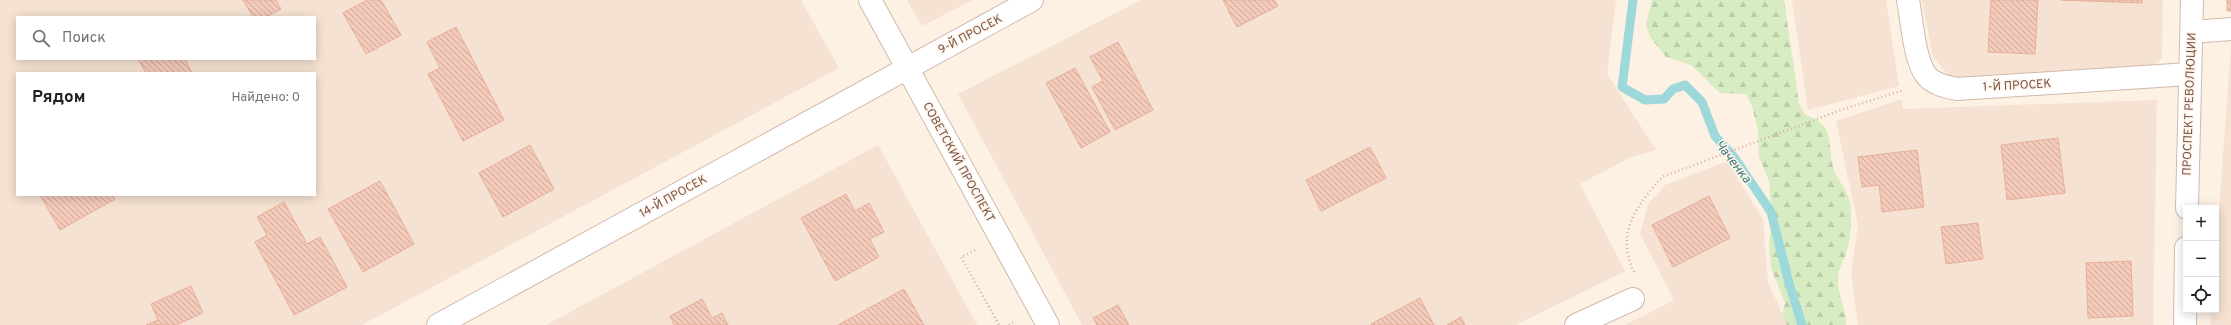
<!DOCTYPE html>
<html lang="ru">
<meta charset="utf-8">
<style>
:root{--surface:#fff;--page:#f2f2f2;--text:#202124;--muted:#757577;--line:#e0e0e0}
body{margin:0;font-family:Overpass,sans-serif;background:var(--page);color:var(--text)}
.controls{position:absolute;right:12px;bottom:12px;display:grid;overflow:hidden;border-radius:0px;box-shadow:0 2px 10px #0003}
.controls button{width:36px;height:36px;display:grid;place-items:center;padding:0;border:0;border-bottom:1px solid var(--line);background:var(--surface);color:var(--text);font:20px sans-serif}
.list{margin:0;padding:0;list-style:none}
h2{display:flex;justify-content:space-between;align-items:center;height:52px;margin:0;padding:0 16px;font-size:17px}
h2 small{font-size:13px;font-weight:400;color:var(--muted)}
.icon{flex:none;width:22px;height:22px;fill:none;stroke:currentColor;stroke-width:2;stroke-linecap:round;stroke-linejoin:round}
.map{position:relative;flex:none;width:2231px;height:325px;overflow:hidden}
.search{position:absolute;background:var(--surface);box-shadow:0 2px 10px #0003;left:16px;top:16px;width:300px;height:44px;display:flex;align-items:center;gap:10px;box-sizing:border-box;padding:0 14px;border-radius:0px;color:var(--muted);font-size:15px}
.panel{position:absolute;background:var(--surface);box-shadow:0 2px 10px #0003;left:16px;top:72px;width:300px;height:124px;border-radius:0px}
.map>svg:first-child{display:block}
.residential{fill:#f5e2d2;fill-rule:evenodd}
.forest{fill:url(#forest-firs)}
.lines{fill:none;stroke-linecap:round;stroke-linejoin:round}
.stream{stroke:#9dd8db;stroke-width:9}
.building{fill:url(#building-back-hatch);stroke:#e8af9a}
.minor-casing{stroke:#d2b9ac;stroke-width:24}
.path{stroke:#d9ae9d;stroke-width:2.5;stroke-dasharray:1 3;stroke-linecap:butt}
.minor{stroke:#fff;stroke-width:22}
.labels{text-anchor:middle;stroke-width:3;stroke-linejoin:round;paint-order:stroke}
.street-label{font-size:12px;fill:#775448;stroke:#fff5eb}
.water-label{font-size:13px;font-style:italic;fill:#3b7a7e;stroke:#fff5eb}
</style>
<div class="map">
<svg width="2231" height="325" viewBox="0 0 2231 325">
<defs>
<pattern id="forest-firs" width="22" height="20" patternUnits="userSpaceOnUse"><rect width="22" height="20" fill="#d7ecc2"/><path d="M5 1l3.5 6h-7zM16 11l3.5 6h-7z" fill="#bccca8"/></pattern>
<pattern id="building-back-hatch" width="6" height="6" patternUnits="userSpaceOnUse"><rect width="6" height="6" fill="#f4cbba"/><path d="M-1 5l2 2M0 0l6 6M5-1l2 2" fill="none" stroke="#caa799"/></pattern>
</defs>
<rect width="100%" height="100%" fill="#fdf1e4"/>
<path class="residential" d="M0,0H801L839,68L362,325H0ZM17,17H315V59H17ZM17,73H315V195H17Z
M907,0H973L922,26Z
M1141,0H1616L1607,74L1656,150L1631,157L1580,184L1625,271L1516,325H1082L958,94Z
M1792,0H1886L1899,86L1808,110Z
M1922,0H2163L2162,58L2152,66L1953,81L1933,57Z
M2231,47V325H2210L2212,310H2216V250Z
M1902,99L1903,109L2157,100L2153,325H1858L1851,274L1858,225L1836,121Z
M878,145L977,325H546Z
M1727,161L1763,219L1768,282L1787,325H1625L1674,300L1640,234L1648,204L1665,185Z"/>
<path class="forest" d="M1652,0H1784L1799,103L1805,115C1833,123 1828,139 1832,163C1834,177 1847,188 1850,202C1852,217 1851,239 1846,254C1843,262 1839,268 1838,277C1837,294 1846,308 1846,325H1787L1782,315L1785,303L1771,268L1769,243L1772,219L1769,181L1759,157L1758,131L1752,106L1746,94L1720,93L1691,65L1666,57L1650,37L1646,25Z"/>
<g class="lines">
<path class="stream" d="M1633,0L1622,87L1645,100L1664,99L1673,89L1685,85L1702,102L1715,136L1734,157L1771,212L1789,283L1802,325"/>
</g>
<path class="building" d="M243,0H276L281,9L266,17H253Z
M367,0H381L401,35L366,54L343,13Z
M1223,0H1274L1278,6L1237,27Z
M1991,0H2038L2035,54L1988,52Z
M2061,0H2142V3Z
M2227,0H2231V11H2227Z
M456,27L504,120L463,141L428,74L440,68L427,42Z
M1118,42L1153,110L1115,130L1092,87L1103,81L1090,57Z
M138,59H185L192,73H146Z
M1075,68L1110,132L1081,148L1046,83Z
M2058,138L2065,193L2007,200L2001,145Z
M530,145L554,189L503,217L479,173Z
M1370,147L1386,178L1321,211L1306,180Z
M1917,150L1924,207L1882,212L1879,185L1862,187L1858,157Z
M380,181L414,244L363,272L328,209Z
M846,194L855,211L869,203L884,232L870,239L879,257L835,281L801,218Z
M40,195H112L115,199L60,230Z
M1709,196L1730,238L1673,267L1652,225Z
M284,202L307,244L320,237L347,287L294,315L255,242L267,235L257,217Z
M1978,223L1983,259L1946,264L1941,227Z
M2131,261L2133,316L2088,318L2086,263Z
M191,286L203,313L176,325H146L158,320L151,304Z
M904,289L924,325H838Z
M1420,298L1434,325H1371V324Z
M702,299L712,318L722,313L728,325H674L670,316Z
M1118,305L1129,325H1097L1093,318Z
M1461,317L1465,325H1447Z"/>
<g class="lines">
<g class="minor-casing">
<path id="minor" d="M870,0L1048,325
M1908,0C1912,20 1914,59 1926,75C1933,84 1946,87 1957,89L2189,74
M2192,32L2231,29
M2187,208L2192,0
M438,325L1032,0
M1576,325L1633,299
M2185,325L2186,248"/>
</g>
<path class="path" d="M975,250L961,257L999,325
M1634,272C1615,232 1637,206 1662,177L1844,109L1904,90
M1009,325L1015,321"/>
<use href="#minor" class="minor"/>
</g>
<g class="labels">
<g class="street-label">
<text transform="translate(970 34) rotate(-28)" y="4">9-Й ПРОСЕК</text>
<text transform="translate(2017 85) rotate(-3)" y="4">1-Й ПРОСЕК</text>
<text transform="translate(2189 104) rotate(-88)" y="4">ПРОСПЕКТ РЕВОЛЮЦИИ</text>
<text transform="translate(959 162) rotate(61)" y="4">СОВЕТСКИЙ ПРОСПЕКТ</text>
<text transform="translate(673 196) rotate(-29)" y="4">14-Й ПРОСЕК</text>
</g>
<g class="water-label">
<text transform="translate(1734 161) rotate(52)" y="5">Чаченка</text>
</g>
</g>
</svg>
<div class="controls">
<button>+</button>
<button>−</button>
<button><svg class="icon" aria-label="locate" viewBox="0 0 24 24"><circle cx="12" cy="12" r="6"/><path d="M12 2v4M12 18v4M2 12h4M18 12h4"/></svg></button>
</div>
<div class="search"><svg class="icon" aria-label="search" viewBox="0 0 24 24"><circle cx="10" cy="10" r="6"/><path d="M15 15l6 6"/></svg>Поиск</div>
<section class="panel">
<h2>Рядом<small>Найдено: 0</small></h2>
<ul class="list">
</ul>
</section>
</div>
